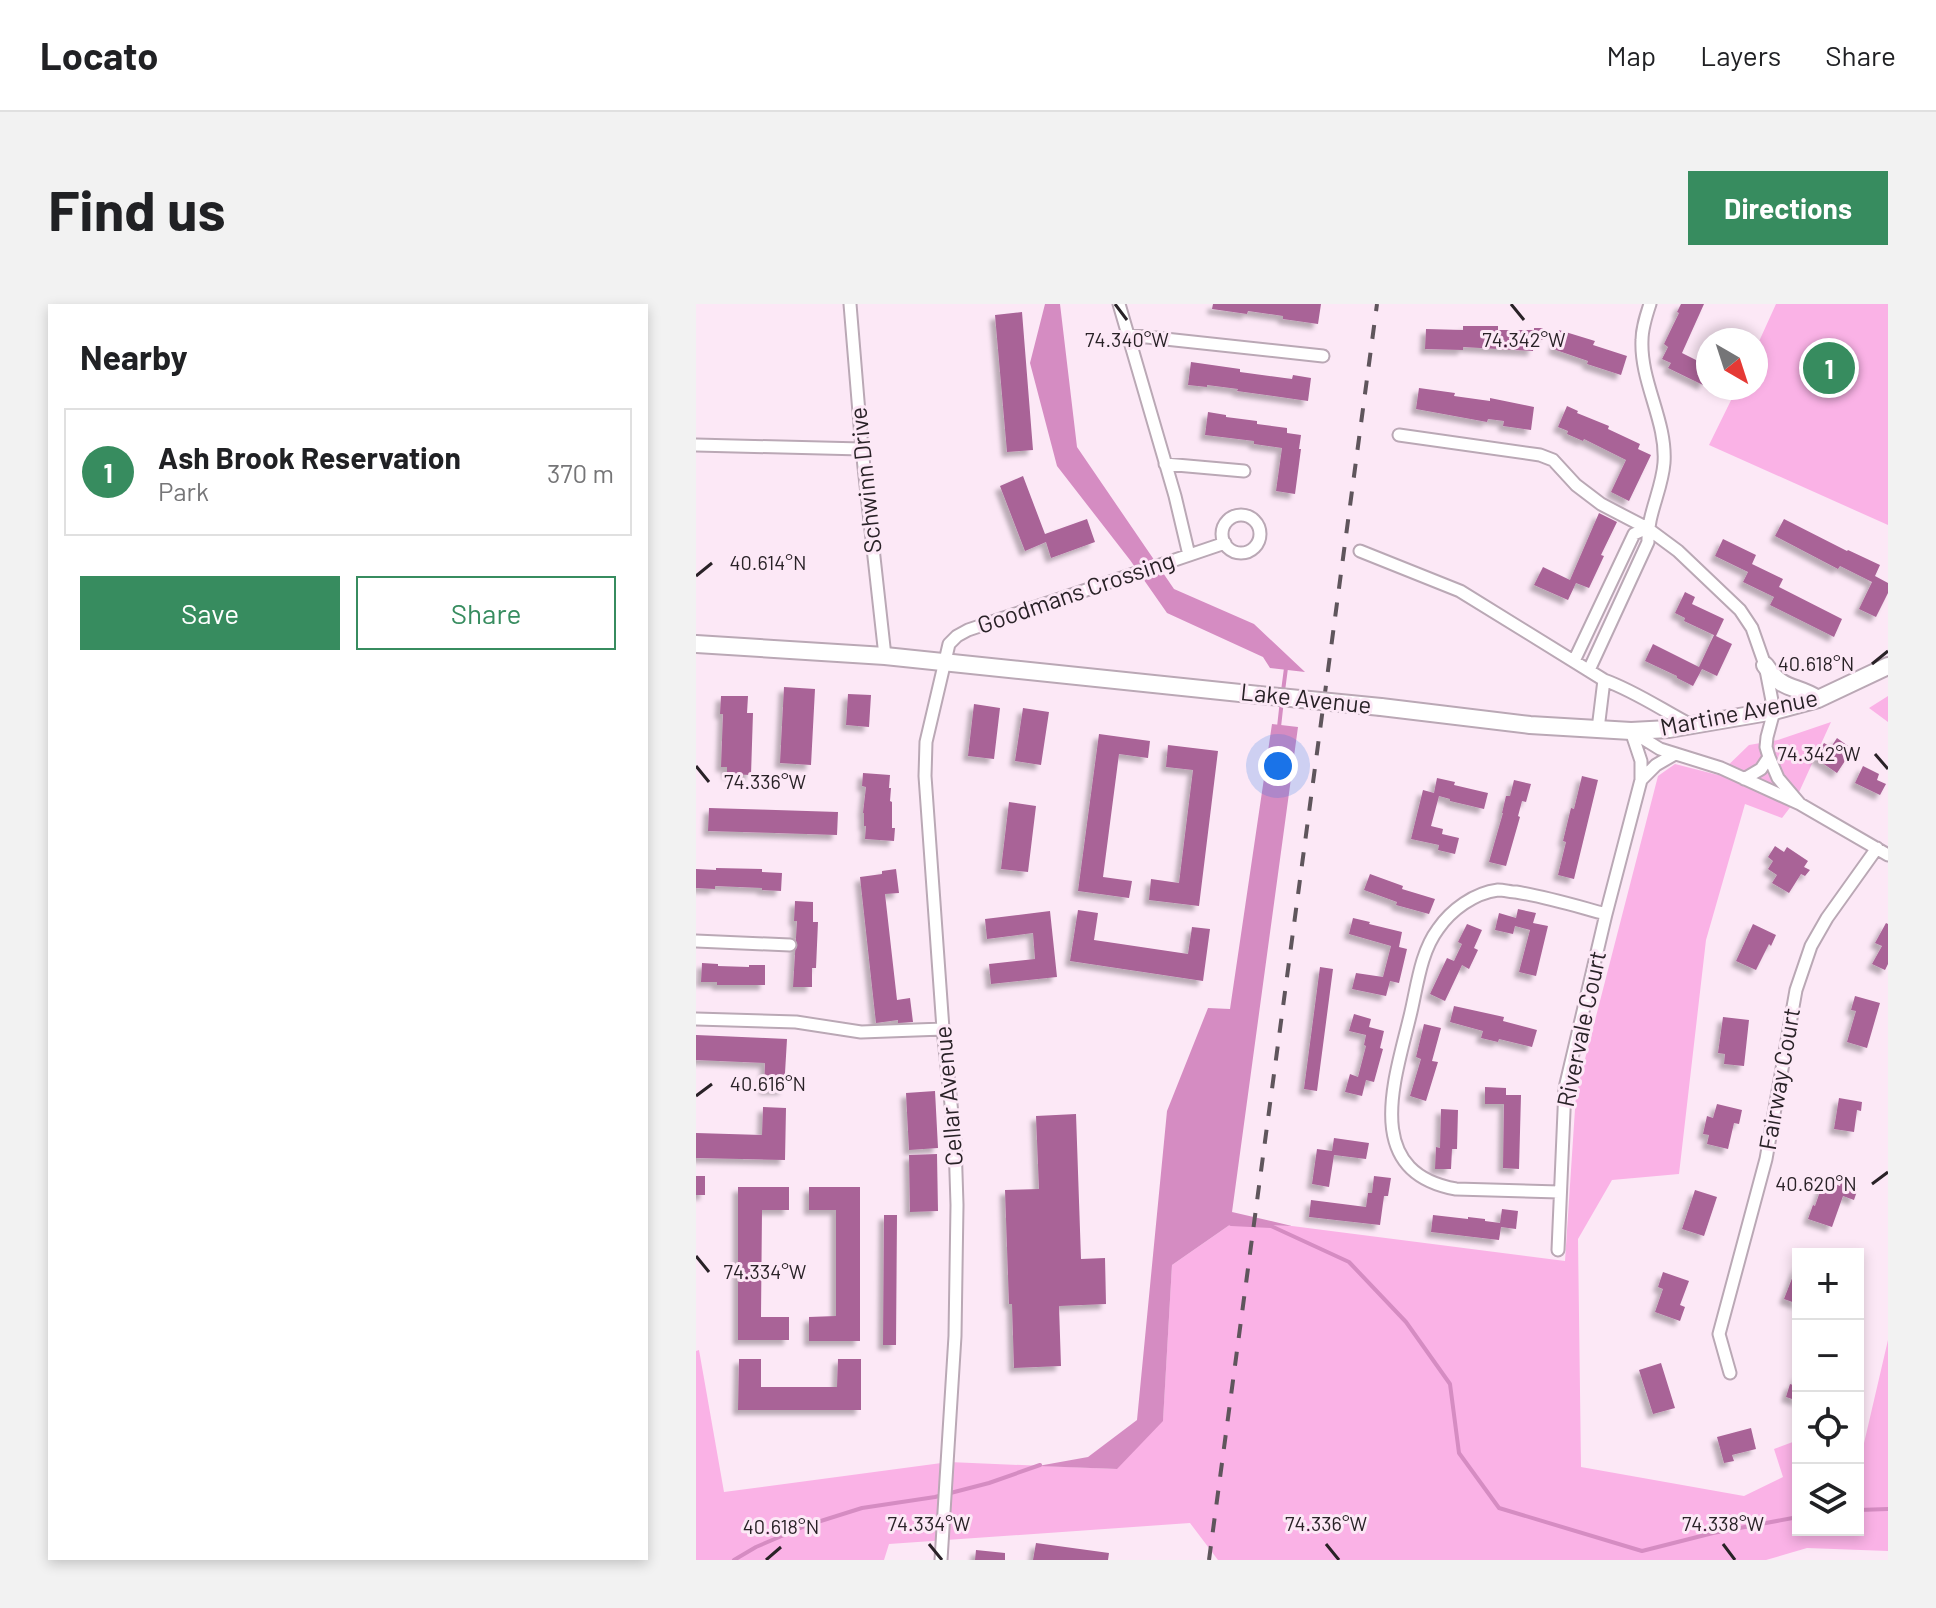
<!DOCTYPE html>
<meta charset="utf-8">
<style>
:root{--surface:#fff;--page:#f2f2f2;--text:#202124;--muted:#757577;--line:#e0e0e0;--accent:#378c5f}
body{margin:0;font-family:Barlow,sans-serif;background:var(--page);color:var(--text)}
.controls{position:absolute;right:24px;bottom:24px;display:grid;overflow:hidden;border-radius:0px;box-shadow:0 4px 12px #0003}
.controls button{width:72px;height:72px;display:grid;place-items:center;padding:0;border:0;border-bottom:2px solid var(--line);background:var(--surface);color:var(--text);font:40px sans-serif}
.compass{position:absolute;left:1000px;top:24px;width:72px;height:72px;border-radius:50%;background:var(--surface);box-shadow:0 4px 12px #0003;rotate:141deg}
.you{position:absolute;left:582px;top:462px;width:28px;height:28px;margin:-20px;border:6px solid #fff;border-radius:50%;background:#1a73e8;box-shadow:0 0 0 12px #1a73e833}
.badge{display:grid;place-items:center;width:52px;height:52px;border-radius:50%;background:var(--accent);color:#fff;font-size:26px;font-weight:700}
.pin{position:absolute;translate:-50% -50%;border:4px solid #fff;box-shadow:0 2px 8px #0006}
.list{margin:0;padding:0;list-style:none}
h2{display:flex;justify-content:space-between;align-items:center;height:104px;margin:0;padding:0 32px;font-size:34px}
h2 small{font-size:26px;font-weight:400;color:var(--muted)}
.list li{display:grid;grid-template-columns:52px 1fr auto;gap:24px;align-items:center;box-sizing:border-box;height:128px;margin:0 16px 16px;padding:0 16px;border:2px solid var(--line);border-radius:0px}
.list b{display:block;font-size:30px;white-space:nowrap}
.list p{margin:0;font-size:26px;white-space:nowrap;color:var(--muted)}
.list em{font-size:26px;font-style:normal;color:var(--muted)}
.actions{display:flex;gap:16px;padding:24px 32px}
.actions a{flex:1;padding:18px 0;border:2px solid var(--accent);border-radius:0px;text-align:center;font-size:28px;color:var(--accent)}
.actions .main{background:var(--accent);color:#fff}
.icon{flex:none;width:44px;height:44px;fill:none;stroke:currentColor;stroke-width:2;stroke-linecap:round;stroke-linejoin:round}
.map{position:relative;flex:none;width:1192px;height:1256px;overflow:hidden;border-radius:0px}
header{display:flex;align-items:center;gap:48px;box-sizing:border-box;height:112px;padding:0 40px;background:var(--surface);border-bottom:2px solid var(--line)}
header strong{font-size:38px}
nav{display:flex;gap:44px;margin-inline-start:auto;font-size:28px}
.intro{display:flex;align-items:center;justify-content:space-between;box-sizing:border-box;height:192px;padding:0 48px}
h1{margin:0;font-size:56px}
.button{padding:20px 36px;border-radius:0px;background:var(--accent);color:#fff;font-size:28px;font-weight:700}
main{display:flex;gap:48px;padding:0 48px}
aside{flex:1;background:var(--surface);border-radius:0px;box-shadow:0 4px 12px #0003}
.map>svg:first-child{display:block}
.green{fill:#fab2e6}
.water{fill:#d58cc2}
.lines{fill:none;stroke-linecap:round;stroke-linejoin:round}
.stream{stroke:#d58cc2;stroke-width:4}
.building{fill:#a96397;filter:url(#shadow)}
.street-casing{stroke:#baa8b5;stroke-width:15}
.secondary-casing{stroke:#baa8b5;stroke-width:20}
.street{stroke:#fff;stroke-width:11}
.secondary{stroke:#fff;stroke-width:16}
.rail{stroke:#5f555c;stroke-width:4;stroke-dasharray:14 14;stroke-linecap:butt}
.secondary-bridge-casing{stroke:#baa8b5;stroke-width:20;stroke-linecap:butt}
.secondary-bridge{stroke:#fff;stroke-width:16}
.ticks{fill:none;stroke:#292227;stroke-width:3}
.labels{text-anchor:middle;stroke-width:6;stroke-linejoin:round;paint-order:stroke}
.street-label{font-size:24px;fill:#292227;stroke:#fce8f6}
.ticks-label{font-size:20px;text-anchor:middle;fill:#292227;stroke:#fce8f6;stroke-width:6;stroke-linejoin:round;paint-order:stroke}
</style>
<header>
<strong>Locato</strong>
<nav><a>Map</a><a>Layers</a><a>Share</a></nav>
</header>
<div class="intro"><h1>Find us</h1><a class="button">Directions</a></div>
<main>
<aside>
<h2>Nearby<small></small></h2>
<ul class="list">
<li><span class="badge">1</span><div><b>Ash Brook Reservation</b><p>Park</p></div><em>370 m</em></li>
</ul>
<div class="actions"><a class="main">Save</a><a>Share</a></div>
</aside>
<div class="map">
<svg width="1192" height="1256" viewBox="0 0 1192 1256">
<defs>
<filter id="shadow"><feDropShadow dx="-5" dy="5" stdDeviation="2" flood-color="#0004"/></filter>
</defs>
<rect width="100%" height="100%" fill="#fce8f6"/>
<path class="green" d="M1080,0H1192V221L1013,141L1041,84H1060V44Z
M1192,392V418L1173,404Z
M1135,418L1099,497L1086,514L1049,500L1010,636L983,870L916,876L882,935L885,1163L1048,1192L1087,1173L1078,1145L1102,1136V1226H1162V1165L1192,1036V1247L1111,1244L1070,1256H522L494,1219L193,1240L188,1256H0V1047L3,1046L28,1188L253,1158L420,1165L467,1116L476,961L535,920L596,922L869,957L880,790L962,472L979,460L1022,471L1053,441L1082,436Z"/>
<path class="water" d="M349,0H364L381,143L478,285L558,320L609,368L574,364L567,353L471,309L434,256L361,162L334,59Z
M576,420L602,423L536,908L596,922L535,920L476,961L467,1117L421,1165L342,1162L392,1153L441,1116L471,807L512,704L534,705Z"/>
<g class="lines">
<path class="stream" d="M587,387L590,364
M583,423L586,396
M535,920L575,922L653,958L710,1018L754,1080L763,1149L803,1204L946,1247L1017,1229L1102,1213
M1162,1206L1192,1205
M38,1256L60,1243L109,1222L166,1204L239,1193L293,1179L344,1161"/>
</g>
<path class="building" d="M517,0H625L622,20L587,15V12L552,7L551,10L516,5Z
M985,0H1008L986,49L1012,62V70L1007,81L972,64L975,59L966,55L972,43L968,40L983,9L981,8Z
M326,8L337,146L311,148L299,11Z
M767,22H802V26H838V24H847V36H838L837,47L767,43V46L729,45L730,25L767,26Z
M863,26L899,37L897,41L931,52L925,71L891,60L892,57L857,45Z
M495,58L544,65V68L596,75L597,71L615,74L612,97L541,87L542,85L511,81V83L492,81Z
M723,84L759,89L758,92L794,97V94L838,103L835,126L807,122L808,117L792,115L791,118L720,105Z
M871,102L882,107L881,109L913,122L912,125L944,140L942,145L955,151L933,197L915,188L930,156L888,135L887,137L871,130L872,127L862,123Z
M512,108L530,111V113L561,117V120L591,124V129L605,131L603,145H605L599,190L580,187L586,144L558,140V137L509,131Z
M327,172L349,230L391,215L399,238L355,254L350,238L329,247L304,182Z
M903,209L921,218L905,251L908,252L893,284L880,279L872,296L838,281L847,263L874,276Z
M1088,215L1151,247L1152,246L1184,261L1179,272L1192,279V289L1180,313L1163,305L1176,278L1144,262L1142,265L1079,232Z
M1027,235L1060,251L1056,260L1087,275L1083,283L1146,315L1138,333L1074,301L1078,293L1047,278L1052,268L1019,252Z
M989,288L999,293L996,300L1028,315L1020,332L988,317L989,314L979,309Z
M1018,331L1036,340L1021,372L1006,365L997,382L981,374V372L949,357L957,340L1003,363Z
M88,383L119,385L115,461L84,459Z
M152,390L175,391L173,423L150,421Z
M25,392H52L51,409H57L55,471L31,470V463H25L27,410H24Z
M278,400L304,404L298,455L272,452Z
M327,404L353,408L345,461L319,457Z
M403,430L454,437L452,454L423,450L407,573L436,577L433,594L382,587Z
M1141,434L1152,442L1146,450L1151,454L1141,469L1119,454L1128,439L1135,443Z
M472,441L522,447L503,602L453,596L455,575L483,579L497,466L470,463Z
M1167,462L1183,470L1181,476L1190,480L1184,491L1159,479Z
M167,469L194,471L193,484H195L194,497L196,498V524H199L198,537L169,535L170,522H168V509H167L170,483L166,482Z
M886,472L902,476L878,575L862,571L870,538L867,537L875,504L878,505Z
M741,474L759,478L758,481L792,489L788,505L754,497V495L743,492L735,522L747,525L746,530L763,534L759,550L742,546L743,541L715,535L727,486L738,489Z
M818,476L835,480L830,498L826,497L822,512L824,513L810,562L793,558L807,509H806L810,492H814Z
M313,498L340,502L332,568L305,565Z
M13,504L142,508L141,531L12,527Z
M1079,542L1088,548L1091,543L1112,557L1108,563L1114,566L1109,572L1105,570L1093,589L1076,579L1081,571L1072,565L1077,557L1072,553Z
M20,564L66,565V568L86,569L85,587L66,586V584L19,582V585L0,584V565L20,566Z
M200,565L203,589L189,590L201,696L214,694L217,718L202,719V716L180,719L164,573L186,570V567Z
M674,570L707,582L706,585L739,595L733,610L700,601L701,598L668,586Z
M99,597L117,598V618H122L120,664H116V683H97L101,617H98Z
M822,605L840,609L837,619L852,622L840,672L823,668L834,626L819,622L817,630L799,626L803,609L820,614Z
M382,606L402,609L398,636L492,650L496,623L514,625L507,677L374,657Z
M354,607L361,673L295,680L293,660L339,655L337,629L291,635L289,615Z
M657,614L674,618L673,620L706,628L703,643L711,645L703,679L694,677L690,692L656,685L660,669L687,673L695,642L653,630Z
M1190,619L1192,620V660L1189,666L1176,660L1186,642L1179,639Z
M771,620L786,626L778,644L782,646L773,665L766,661L749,697L734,690L751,654L758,657L766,640L762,638Z
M1057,620L1080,631L1075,642L1073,640L1060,666L1040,657Z
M6,659L22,660V662L53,663V661H69V681H21V678H5Z
M624,663L637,665L621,787L608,785Z
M1159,692L1184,699L1171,744L1151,738L1160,707L1155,706Z
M758,702L808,713L807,717L841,726L836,743L803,735L802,738L785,734L787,727L754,718Z
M658,710L675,715L673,723L688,727L684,744L687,745L678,778L670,776L666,792L649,788L654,770L662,773L670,742L668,741L670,731L653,727Z
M1027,713L1053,716L1048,762L1028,760L1029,750L1022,749Z
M728,720L745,724L736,757L742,758L730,797L714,792L725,755L720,753Z
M0,731L91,735L88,786H68L69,759L0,756Z
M789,783L810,784V791H825L823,865L807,864L808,800H789Z
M239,787L242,844L213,846L210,789Z
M1143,794L1166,798L1165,807L1161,806L1158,828L1138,825Z
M1021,800L1046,806L1043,820L1038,819L1032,845L1011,840L1013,831L1007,830L1011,812L1017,814Z
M67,803L90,804L89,856L0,854V829L66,831Z
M745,805L762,806L761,845H756L755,865H739L740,843L744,844Z
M380,810L385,955L409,954L410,1000L363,1002L365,1062L318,1064L316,1000H313L309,886L343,885L340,812Z
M638,834L673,839L670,855L638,851L633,883L616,880L621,845L636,847Z
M241,850L242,907L214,908L213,851Z
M0,872H9V891H0Z
M678,872L695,874L692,892H688L684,921L613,913L615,896L670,903L672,889H676Z
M1128,876L1144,882L1145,878L1162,884L1158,896L1147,892L1136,923L1112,915L1117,901L1119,902Z
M42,883H93V906H66L65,1013H93V1036H42Z
M113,883H164V1037H113V1013L140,1012V906H113Z
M999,886L1021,893L1008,932L986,925Z
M806,905L822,907L820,925L805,923L803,936L735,928L737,911L772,915V913L789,915V917L804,919Z
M188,911H201L200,1041H187Z
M1102,959V1000L1088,995Z
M967,968L993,977L984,1001L989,1003L984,1017L959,1008L967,985L962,983Z
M43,1055H65V1083H141L142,1055H165V1106H42Z
M965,1059L979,1104L957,1110L943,1066Z
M1102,1069V1097L1090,1093L1094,1080L1097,1081Z
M1055,1124L1060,1145L1036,1151L1038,1157L1028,1159L1021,1133Z
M340,1239L413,1249L412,1256H337Z
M280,1246L309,1249V1256H279Z"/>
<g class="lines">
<g class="street-casing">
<path id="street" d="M154,0L166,145L189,352
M423,0L479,192L493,251
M432,31L627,52
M703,131L844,151L857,156L880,181L905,200L951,224L982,247L1044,306L1056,324L1069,361L1078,407L1071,433L1070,443L1073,453L1082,474L1104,500
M0,141L166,145
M469,160L548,167
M526 230a19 19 0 1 1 38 0a19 19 0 1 1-38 0Z
M664,247L764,287L908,376C939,387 966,406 995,421
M878,357L938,230L951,224
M893,366L952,238C951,211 966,186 968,159C971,117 944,78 946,36C946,24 950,12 954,0
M902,425L908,376
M935,427L964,445L1025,464L1104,500L1192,551
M1048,475L1065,465L1073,453
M945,476L960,461L979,450
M0,637L94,641
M0,715L100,718L165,728L247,725
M863,888L760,885C665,868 699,775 714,712C721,684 724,649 742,625C755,606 778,589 802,586C808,586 815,588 820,588C851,593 880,602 910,610
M862,946L869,784L910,610L945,476V457L935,427
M1034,1069L1023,1030L1070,855L1100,686L1115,642L1131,614L1181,544
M245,1256L259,1032L261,901L259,838L247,725L229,472L230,438L253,340L261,332L272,326L529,239"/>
</g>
<g class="secondary-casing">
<path id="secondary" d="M0,340L189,352L544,389
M1069,361C1087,388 1098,380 1122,395
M685,403L834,421L935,427L973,425L1078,407L1122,395L1192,362"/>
</g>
<use href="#street" class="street"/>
<use href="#secondary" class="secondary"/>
<path class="rail" d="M513,1256L681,0"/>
<g class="secondary-bridge-casing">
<path id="secondary-bridge" d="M544,389L685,403"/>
</g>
<use href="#secondary-bridge" class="secondary-bridge"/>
</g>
<path class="ticks" d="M419,0L431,16M815,0L828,16M0,272L16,259M1176,360L1192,347M1179,450L1192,465M0,462L13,478M0,792L16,780M1176,880L1192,868M0,952L13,968M233,1240L246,1256M630,1240L643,1256M1027,1240L1039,1256M70,1256L85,1243"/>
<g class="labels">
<g class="street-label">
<text transform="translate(170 176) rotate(-96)" y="8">Schwinn Drive</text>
<text transform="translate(380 289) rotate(-19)" y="8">Goodmans Crossing</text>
<text transform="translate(610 395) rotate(6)" y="8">Lake Avenue</text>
<text transform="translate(1043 409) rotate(-11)" y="8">Martine Avenue</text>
<text transform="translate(886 725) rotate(-78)" y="8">Rivervale Court</text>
<text transform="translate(1084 775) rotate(-80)" y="8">Fairway Court</text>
<text transform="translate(253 792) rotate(-95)" y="8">Cellar Avenue</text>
</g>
</g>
<g class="ticks-label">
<text x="431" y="43">74.340°W</text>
<text x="828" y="43">74.342°W</text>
<text x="72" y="266">40.614°N</text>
<text x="1120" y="367">40.618°N</text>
<text x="1123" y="457">74.342°W</text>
<text x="69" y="485">74.336°W</text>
<text x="72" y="787">40.616°N</text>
<text x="1120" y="887">40.620°N</text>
<text x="69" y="975">74.334°W</text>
<text x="233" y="1227">74.334°W</text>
<text x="630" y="1227">74.336°W</text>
<text x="1027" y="1227">74.338°W</text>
<text x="85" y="1230">40.618°N</text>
</g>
</svg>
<div class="controls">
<button>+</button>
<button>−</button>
<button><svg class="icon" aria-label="locate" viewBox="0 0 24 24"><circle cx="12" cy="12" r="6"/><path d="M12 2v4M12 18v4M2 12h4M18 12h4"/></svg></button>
<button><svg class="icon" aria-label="layers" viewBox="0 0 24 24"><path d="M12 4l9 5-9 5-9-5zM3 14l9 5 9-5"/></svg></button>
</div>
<svg class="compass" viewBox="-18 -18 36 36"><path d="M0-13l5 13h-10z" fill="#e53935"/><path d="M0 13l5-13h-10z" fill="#757577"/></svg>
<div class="you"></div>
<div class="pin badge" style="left:1133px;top:64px">1</div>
</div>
</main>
